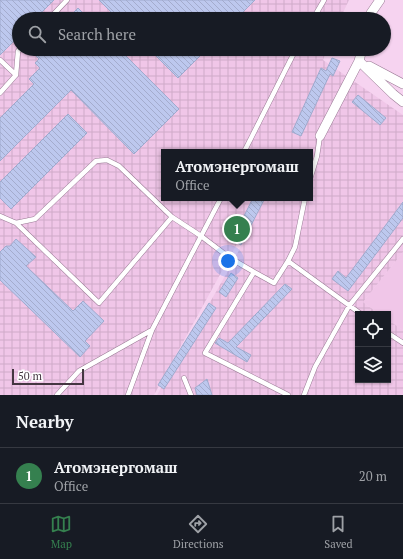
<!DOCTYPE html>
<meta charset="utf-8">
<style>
:root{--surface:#171b24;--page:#242831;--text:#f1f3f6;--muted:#9ea1a6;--line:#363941;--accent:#35804f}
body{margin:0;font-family:"PT Serif",serif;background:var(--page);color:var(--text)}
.controls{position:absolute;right:12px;bottom:12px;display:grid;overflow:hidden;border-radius:0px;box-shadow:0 1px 3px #0004}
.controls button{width:36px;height:36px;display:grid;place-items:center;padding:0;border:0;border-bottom:1px solid var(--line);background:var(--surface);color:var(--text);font:20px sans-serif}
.scale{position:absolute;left:12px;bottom:10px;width:72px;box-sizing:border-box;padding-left:4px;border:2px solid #443641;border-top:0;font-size:11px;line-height:14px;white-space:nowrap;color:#443641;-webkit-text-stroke:3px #fff;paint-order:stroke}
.you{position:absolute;left:228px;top:261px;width:14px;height:14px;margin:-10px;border:3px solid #fff;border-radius:50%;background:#1a73e8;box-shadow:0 0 0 6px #1a73e833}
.badge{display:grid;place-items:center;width:26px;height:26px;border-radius:50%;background:var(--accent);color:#fff;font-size:13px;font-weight:700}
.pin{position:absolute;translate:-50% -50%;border:2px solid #fff;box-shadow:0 1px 4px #0006}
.popup{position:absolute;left:161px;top:149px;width:152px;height:52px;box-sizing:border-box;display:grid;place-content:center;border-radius:0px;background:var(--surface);filter:drop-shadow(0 1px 3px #0005);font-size:13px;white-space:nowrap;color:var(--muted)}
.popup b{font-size:15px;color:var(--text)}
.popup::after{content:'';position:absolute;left:50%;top:100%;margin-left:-8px;border:8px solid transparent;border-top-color:var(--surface)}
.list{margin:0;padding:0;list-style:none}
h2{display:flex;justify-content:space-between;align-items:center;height:52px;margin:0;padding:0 16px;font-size:17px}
h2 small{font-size:13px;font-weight:400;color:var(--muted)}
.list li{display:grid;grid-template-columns:26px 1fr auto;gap:12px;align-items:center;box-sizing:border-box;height:56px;padding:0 16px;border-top:1px solid var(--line)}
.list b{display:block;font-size:15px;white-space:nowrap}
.list p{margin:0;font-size:13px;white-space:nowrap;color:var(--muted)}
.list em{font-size:13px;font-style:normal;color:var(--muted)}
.icon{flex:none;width:22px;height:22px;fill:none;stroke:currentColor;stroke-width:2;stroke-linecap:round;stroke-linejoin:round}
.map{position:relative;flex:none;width:403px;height:395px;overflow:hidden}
.search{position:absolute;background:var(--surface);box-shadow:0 1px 3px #0004;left:12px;right:12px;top:12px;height:44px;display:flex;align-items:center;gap:10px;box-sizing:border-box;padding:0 14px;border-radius:22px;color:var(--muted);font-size:15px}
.sheet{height:108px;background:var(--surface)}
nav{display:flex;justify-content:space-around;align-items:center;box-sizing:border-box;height:56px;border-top:1px solid var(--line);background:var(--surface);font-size:11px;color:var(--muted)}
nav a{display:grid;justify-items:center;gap:2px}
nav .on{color:var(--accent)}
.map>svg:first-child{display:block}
.built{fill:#f0c6e8}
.industrial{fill:url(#industrial-grid)}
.building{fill:url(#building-back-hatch);stroke:#9faace}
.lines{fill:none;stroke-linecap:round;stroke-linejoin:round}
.lane-casing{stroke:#9b7b96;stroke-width:5.5}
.street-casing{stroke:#9b7b96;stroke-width:10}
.lane{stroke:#fff;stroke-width:4.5}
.street{stroke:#fff;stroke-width:9}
</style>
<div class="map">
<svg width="403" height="395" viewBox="0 0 403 395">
<defs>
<pattern id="industrial-grid" width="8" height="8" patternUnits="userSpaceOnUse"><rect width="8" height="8" fill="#f0c6e8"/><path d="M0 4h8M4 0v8" fill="none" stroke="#cfabc8"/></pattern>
<pattern id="building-back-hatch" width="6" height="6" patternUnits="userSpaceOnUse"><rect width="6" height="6" fill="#bdc8ee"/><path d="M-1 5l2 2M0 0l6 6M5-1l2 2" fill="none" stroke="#a4accd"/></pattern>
</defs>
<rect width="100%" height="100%" fill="#f6d3f0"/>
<path class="built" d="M403,252V330L388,320V314H379L363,302Z"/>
<path class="industrial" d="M0,0H349L340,19H19V49H327L323,60L403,115V252L363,302L379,314H358V380H388V320L403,330V395H157L233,262L265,198H310V152H164V198H262L154,395H0Z"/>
<path class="building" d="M0,0H54L35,19H19V36L0,55Z
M99,0H255L236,19H118Z
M78,8L89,19H67Z
M38,49H119L179,109L134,154L71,90L0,161V118L34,84L29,79L40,68L35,63L39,59L33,53Z
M149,49H207L178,78Z
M332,58L340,61L333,76L330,74L301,136L292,132L321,68L326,71Z
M358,95L386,118L380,125L352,102Z
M68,114L87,133L11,209L0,198V182Z
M253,198H265L241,245L232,240Z
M403,202V218L348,291L332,279L338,271L346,278Z
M16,239L36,257L26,266L73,311L83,301L104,321L85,341L90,346L80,357L0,280V252L6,246H10Z
M231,273L238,278L226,297L219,292Z
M285,284L292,289L236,347L251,355L247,362L215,343L219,338L228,343Z
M209,303L216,308L164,389L158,385Z
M207,379L212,395H197L195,388Z"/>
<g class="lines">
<g class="lane-casing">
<path id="lane" d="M49,19L67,0
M313,19L324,0
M0,60L16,75
M0,93L16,75L18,51L20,49
M244,152L296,49
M310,179L317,156L320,136
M0,216L16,223L35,219L96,161L107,160L119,166L172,217L201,236L230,258L254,272
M16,223L99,303L172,217
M288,261L361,314
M388,333L403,343
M184,378L191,395
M57,395L79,371L152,330L221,198
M128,395L152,330
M288,395L205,353L254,272L274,283L288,261L295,247L305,198
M304,395L315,367L349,306L403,239"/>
</g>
<g class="street-casing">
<path id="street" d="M370,19L371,13L380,0
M359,61L393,94L403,102
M369,66L403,84
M320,136L359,61L362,49"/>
</g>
<use href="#lane" class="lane"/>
<use href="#street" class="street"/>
</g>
</svg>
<div class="controls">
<button><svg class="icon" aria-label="locate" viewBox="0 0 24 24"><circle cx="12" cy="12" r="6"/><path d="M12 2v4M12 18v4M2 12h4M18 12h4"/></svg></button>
<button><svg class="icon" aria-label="layers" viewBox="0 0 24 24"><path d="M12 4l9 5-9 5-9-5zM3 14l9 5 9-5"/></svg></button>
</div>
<div class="scale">50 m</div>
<div class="you"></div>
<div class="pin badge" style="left:237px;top:229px">1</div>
<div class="popup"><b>Атомэнергомаш</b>Office</div>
<div class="search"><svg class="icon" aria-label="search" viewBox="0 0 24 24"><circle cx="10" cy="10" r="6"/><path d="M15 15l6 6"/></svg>Search here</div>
</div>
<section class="sheet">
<h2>Nearby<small></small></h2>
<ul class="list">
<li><span class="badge">1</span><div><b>Атомэнергомаш</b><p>Office</p></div><em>20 m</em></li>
</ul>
</section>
<nav>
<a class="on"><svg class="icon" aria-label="map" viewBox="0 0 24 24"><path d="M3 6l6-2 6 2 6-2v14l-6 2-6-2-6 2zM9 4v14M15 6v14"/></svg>Map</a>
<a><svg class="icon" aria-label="directions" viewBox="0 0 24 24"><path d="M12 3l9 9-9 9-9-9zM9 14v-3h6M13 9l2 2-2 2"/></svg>Directions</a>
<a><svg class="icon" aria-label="saved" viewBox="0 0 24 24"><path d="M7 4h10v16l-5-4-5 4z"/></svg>Saved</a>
</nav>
